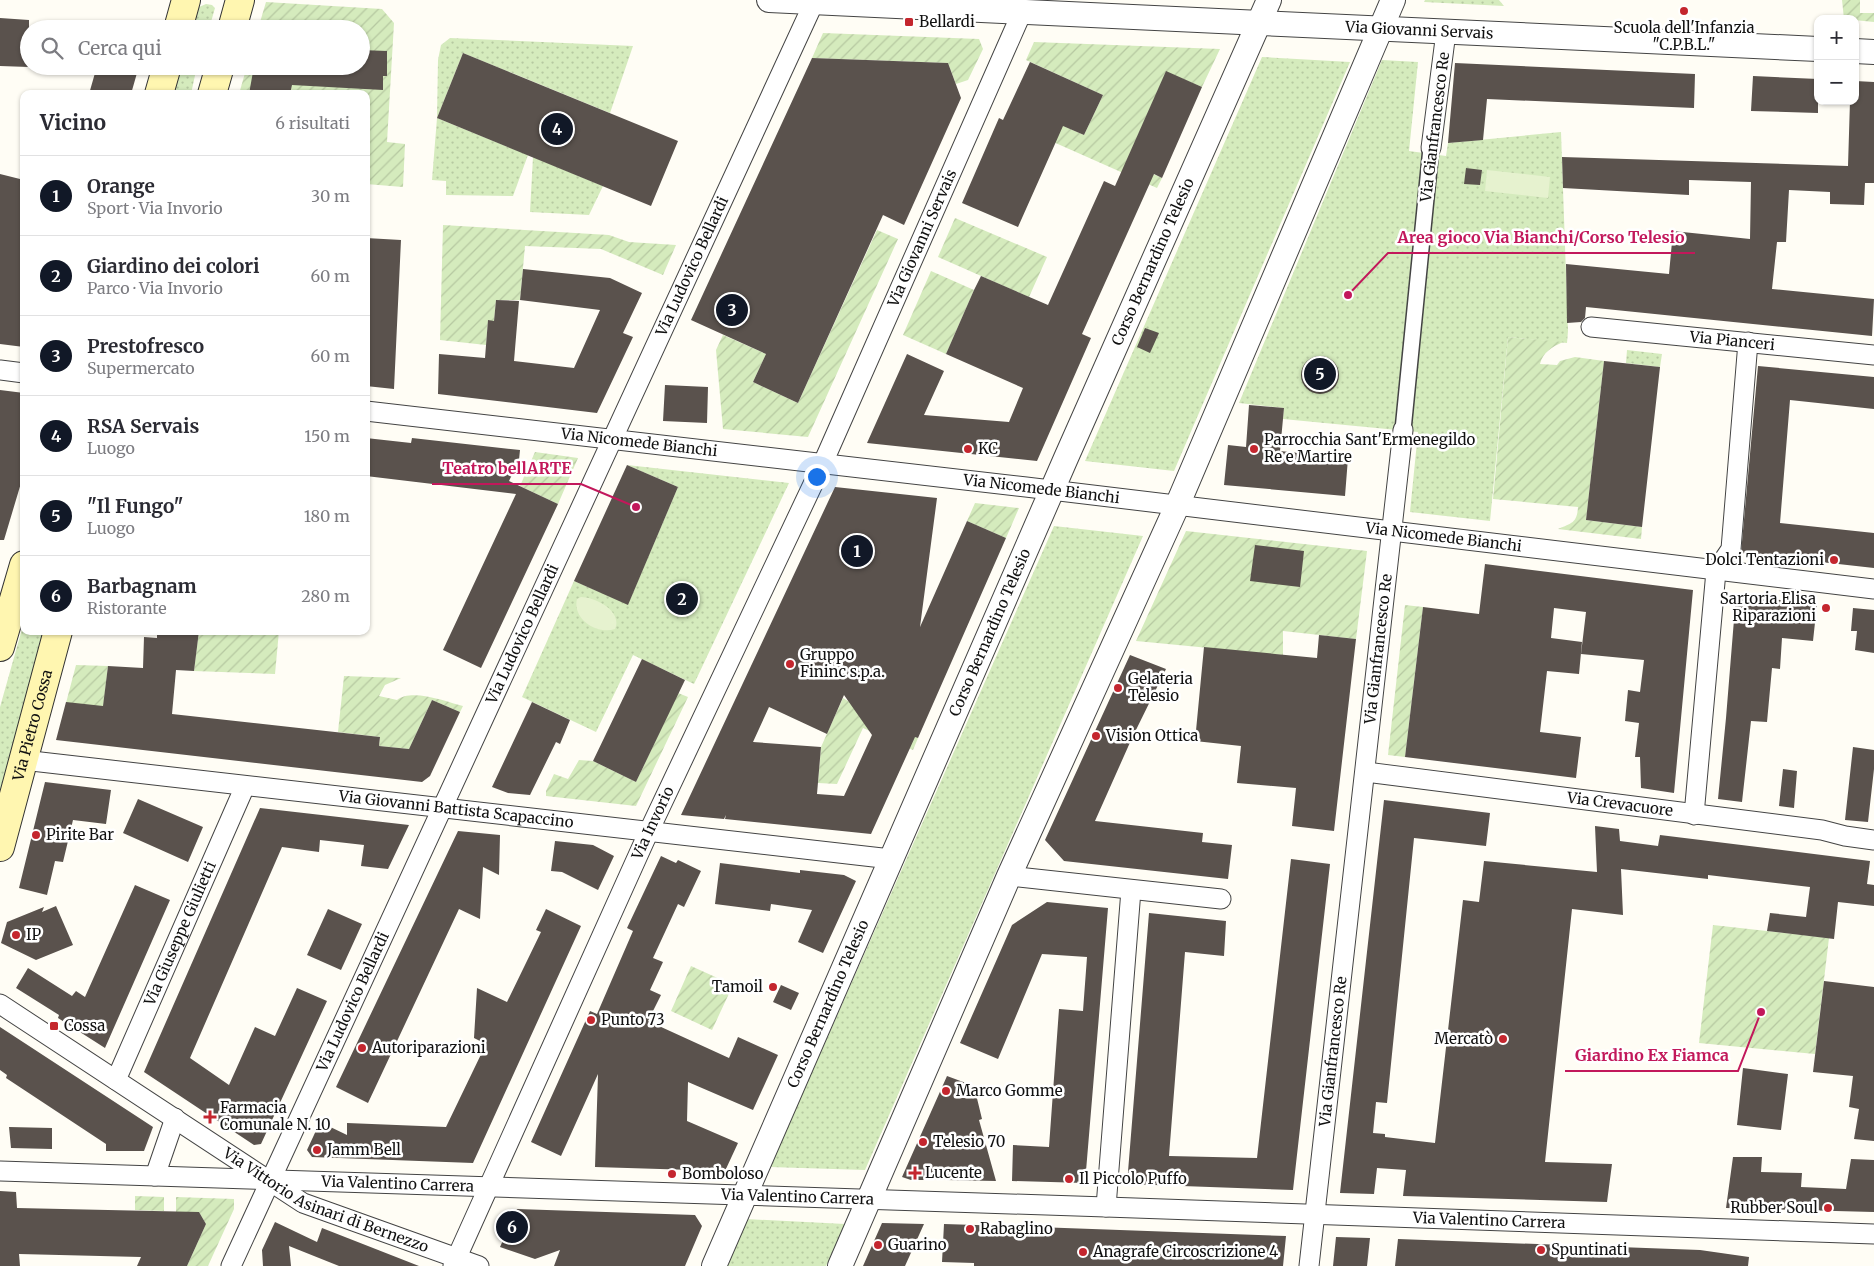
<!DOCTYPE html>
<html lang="it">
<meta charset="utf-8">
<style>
:root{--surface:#fff;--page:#f7f7f7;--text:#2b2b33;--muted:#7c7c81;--line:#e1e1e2;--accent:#111827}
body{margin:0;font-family:Merriweather,serif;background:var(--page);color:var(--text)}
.controls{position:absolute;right:15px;top:15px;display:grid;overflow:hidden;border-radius:10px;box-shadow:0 1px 4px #0004}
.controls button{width:45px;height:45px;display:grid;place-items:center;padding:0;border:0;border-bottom:1px solid var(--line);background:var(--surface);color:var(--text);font:25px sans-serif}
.you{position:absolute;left:816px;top:476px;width:18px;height:18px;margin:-12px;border:4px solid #fff;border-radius:50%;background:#1a73e8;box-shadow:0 0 0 8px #1a73e833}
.badge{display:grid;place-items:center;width:32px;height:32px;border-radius:50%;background:var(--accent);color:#fff;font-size:16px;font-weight:700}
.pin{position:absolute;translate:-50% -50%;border:2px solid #fff;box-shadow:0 1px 5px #0006}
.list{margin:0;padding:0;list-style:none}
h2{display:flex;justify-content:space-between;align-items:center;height:65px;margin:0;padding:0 20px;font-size:21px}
h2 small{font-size:16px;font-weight:400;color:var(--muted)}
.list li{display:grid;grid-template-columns:32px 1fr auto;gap:15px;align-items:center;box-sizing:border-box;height:80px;padding:0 20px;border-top:1px solid var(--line)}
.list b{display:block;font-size:19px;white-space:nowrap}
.list p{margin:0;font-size:16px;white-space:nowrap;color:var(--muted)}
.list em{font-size:16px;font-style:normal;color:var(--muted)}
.icon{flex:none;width:28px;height:28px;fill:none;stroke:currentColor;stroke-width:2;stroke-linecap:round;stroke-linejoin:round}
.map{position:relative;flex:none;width:1874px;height:1266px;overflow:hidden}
.search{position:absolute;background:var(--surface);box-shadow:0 1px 4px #0004;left:20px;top:20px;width:350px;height:55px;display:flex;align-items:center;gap:12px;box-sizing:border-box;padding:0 18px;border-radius:28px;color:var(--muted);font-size:19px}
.panel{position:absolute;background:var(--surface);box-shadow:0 1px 4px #0004;left:20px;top:90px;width:350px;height:545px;border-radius:10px}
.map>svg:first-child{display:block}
.grass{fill:url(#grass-dots)}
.garden{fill:url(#garden-furrows)}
.pitch{fill:#e6f2cf}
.building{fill:#5a524d;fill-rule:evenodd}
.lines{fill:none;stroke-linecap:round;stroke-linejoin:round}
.pedestrian-casing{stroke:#444;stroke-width:18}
.minor-casing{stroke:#444;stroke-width:21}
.tertiary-casing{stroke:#444;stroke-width:26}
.secondary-casing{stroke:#333;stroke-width:30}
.pedestrian{stroke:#fff;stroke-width:15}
.minor{stroke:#fff;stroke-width:19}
.tertiary{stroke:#fff;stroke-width:24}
.secondary{stroke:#fff6b0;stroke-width:28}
.poi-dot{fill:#c4262e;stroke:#fff;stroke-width:2}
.labels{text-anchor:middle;stroke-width:5;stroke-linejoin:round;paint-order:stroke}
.poi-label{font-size:15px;fill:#111;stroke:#fff;text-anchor:start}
.street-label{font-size:15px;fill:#111;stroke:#fff}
.leader{fill:none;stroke:#c2185b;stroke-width:2}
.callout-dot{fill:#c2185b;stroke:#fff;stroke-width:2}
.callout-label{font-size:16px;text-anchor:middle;font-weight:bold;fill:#c2185b;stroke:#fff;stroke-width:5;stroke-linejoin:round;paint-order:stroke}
</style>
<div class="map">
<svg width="1874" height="1266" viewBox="0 0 1874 1266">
<defs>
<pattern id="grass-dots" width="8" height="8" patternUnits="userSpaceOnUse" patternTransform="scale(1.25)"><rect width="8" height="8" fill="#d5ebbd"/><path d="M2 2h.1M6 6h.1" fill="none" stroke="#b6c8a1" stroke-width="1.8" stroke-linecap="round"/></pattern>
<pattern id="garden-furrows" width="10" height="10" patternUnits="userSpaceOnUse" patternTransform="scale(1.25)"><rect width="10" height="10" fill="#d5ebbd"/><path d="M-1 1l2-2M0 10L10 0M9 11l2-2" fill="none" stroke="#b6c8a1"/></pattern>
</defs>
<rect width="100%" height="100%" fill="#fffdf5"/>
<path class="grass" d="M1425,0H1499L1504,6L1424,2Z
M206,4L212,5L215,8L209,29H193L199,7Z
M450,38L633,46L610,113L463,53L437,118L528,155L513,196L446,195V181L432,180L437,118L438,60L441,45Z
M1262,57L1350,62L1174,471L1085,461Z
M1382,60L1418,62L1409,151L1446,156L1448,143L1561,132L1568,331L1567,343L1508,337L1490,521L1410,512L1418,432L1283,419L1284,408L1239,403Z
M182,66H197L191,94H174Z
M533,157L603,186L589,215L530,212Z
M1627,350L1662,354L1660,367L1626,363Z
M627,465L789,483L694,684L633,655L596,732L522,697L574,581L628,604L678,487Z
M1054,526L1143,536L865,1170L770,1167Z
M24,622V631H44L0,793V707Z
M746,1219L845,1224L826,1266H726Z"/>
<path class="garden" d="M1842,0H1860V13H1874V22L1844,19Z
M266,2L382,9L394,23L387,142L405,144L403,187L366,184V94H239L247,66H361V29H258Z
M823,33L979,39L983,49L968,80L956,84L948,63L812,58Z
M1034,42L1220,49L1202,87L1166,72L1126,162L1162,178L1157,188L1042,137L1050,120L1084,135L1103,95L1026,60Z
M955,218L1047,257L1029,297L938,257Z
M443,225L609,235L629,242L676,245L663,275L601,249L525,246L520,300H496L494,321H488L486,345L440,340Z
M877,230L898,239L808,437L723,429L716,350L723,335L766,354L753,382L798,403Z
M931,271L974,290L946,354L903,335Z
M1508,337L1563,342C1552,347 1543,352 1540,364L1557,365L1560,361L1575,357L1604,361L1586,520L1642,527L1641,539L1558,529C1572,523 1577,523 1578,507L1493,499Z
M535,452L578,458L558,504L520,486Z
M975,503L1019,508L1006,538L967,521Z
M1186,531L1367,551L1356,639L1283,631V655L1136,641Z
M1405,605L1423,607L1405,757L1388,755Z
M199,631H279L275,674L194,671Z
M76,665L108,666L99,744L66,703Z
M344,676L401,678L385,685L379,696L397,700C412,688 447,702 463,706L460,712L432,700L409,749L379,746L380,737L338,732Z
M678,693L688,697L636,806L546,796V791L554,774L568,779L579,760L593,761L636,782Z
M843,698L879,720L918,738L913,750L863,728L837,784L818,783L821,747Z
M1713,925L1829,938L1815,1054L1699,1043Z
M691,966L733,985L712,1030L671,1011Z
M135,1196L164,1197V1211L135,1210Z
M176,1197L234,1199V1209L208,1266H187L206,1224L199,1212H176Z"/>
<path class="pitch" d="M1487,170L1550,177L1548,198L1485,191Z
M581,597C595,597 623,611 615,629C597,635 572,619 577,599Z"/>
<path class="building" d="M0,18L29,20V67L0,66Z
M361,50L387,51V76H383V90L292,85L290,94H249L254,66H361Z
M463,53L678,141L651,206L437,118Z
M812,58L948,63L961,98L904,225L883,215L798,403L753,382L766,354L691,320Z
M1030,62L1103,95L1084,135L1063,126L1018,227L962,203L999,118L1003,120Z
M1455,63L1695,74L1694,108L1487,99L1483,140L1448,143Z
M97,66H139L131,94H89Z
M1166,71L1202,87L1162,178L1154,174L1082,334L1091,338L1037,461L867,443L907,354L944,371L924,415L1009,422L1023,388L946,354L974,290L981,276L1048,305L1104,181L1115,186Z
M1753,76L1818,79V113L1751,111Z
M1855,81L1874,82V183H1865L1864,205L1830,204V192L1789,190L1786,242H1777L1772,289L1874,299L1872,336L1586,307L1585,318L1581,322L1567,323L1566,264L1669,274L1673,231L1750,239L1751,182L1689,180V195L1563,188L1562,157L1848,166L1850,101H1855Z
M1466,168L1482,170L1480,185L1464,184Z
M0,174L24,180V347L0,344Z
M366,238L401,240L394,389L366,386Z
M523,269L610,278L642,293L623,333L633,337L597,413L438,394L439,354L485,358L488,320L494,321L496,300L519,301L514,361L574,368L600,310L520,300Z
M1145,328L1159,333L1150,353L1137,347Z
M1301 375a19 19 0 1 1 38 0a19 19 0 1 1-38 0Z
M1604,361L1660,367L1642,527L1586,520Z
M1758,366L1874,377V409L1790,400L1780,523L1874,533V568L1741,553Z
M665,385L708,387L707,423L663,421Z
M0,390L24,393V473L4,540H0Z
M1249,405L1284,408L1280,451L1348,458L1345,496L1224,485L1228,445L1246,447Z
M366,438L411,443L412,438L520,450L519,460L509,481L558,504L481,668L443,650L516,494L366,476Z
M627,465L678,487L628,605L574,581Z
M835,487L937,498L920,627L967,521L1006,538L918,738L915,737L871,834L725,819L726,815L724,819L681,815ZM844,695L872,735L844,796L817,794L821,747L753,742L769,707L827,734Z
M1255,545L1304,551L1300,587L1250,581Z
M1485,564L1693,590L1674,793L1641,788L1640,757H1635L1639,723L1625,721L1628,690L1640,692L1644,660L1581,654L1586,612L1554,608L1551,638L1582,642L1579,674L1547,671L1540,732L1581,737L1576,778L1405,757L1423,607L1479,614Z
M1736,595L1817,604L1813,641L1782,638L1780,669L1772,668L1767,722L1751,721L1742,802L1718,799L1726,718Z
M1853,608L1874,610V653L1855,650L1857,631H1851Z
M157,631H199L194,671L176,670L172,714L380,737L379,746L409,749L432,700L460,712L430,776L422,782L56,740L66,702L103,706L108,666L143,668L144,637L157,638Z
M1319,635L1356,639L1334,831L1292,826L1296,788L1237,783L1241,746L1195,741L1204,647L1317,658Z
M1130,655L1166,669L1132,738L1095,821L1203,833L1202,842L1232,845L1228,879L1064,861L1045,840Z
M642,659L685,680L636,782L593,761Z
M532,702L570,720L560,744L556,742L530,795L508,793L492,787Z
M1853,747L1874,750V769L1868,822L1845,820Z
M1783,769L1797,771L1794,808L1779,806Z
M45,782L111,790L106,824L73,820L63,862L55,861L47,895L19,888Z
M138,799L203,827L188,862L123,833Z
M1384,800L1490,813L1486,846L1414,838L1387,1103L1376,1102L1373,1133L1385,1134V1137L1435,1143L1463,900L1479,902L1484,861L1597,872L1595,826L1619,829L1620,841L1658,846L1660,835L1870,861L1867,884L1874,885V906L1838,902L1834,939L1767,931L1770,913L1806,917L1810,887L1708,875V879L1621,869L1623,915L1572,909L1545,1162L1612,1164L1607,1202L1403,1196L1406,1170L1377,1168L1374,1194L1340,1193Z
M260,808L409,825L388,869L361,866L364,845L320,840L319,852L282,847L190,1058L229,1085L255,1027L275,1036L297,988L327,1001L261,1144L254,1145L144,1072Z
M458,831L500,835L499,875L483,867L480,919L459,909L368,1103L336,1087Z
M555,841L593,845L614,856L598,890L562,872L551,871Z
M661,856L676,863L678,860L701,871L684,907L678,904L653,958L663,962L650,990L661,995L648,1021L729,1058L738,1037L778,1055L753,1110L688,1082L687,1121L738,1143L725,1171L595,1167L598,1074L561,1156L531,1142L590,1011L597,1014L633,931L627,928Z
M1291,859L1330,864L1293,1190L1127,1184L1149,913L1226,921L1224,956L1185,952L1169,1156L1257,1158Z
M720,863L800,873V870L844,875L856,881L823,953L798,942L812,910L771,904L770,911L715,904Z
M135,885L170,900L105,1048L58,1018L59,1015L16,988L28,968L72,996L76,991L85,997Z
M1047,902L1108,908L1085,1183L1012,1181L1013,1145L1049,1147L1059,1009L1083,1011L1087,957L1042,954L998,1059L960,1043L1012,925Z
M56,906L73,945L36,960L1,943L7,922L44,907L42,912Z
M328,909L362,924L341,970L307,955Z
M546,909L581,926L473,1163L312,1157L307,1150L320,1122L347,1135V1123L446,1127L486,1044L474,1038L477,988L507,1002L541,932L536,930Z
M1824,981L1874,987V1141L1854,1139L1859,1109L1849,1107L1853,1076L1813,1072Z
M781,985L799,993L791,1010L773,1002Z
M0,1027L153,1127L144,1151H106V1144L6,1078L7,1075L0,1070Z
M1743,1068L1788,1074L1781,1130L1737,1125Z
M947,1076L974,1086L982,1119L979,1120L996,1181L946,1180V1175L944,1180H911L902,1177Z
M9,1127L52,1128V1149L11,1148Z
M1733,1157H1762L1761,1172L1802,1173L1801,1187L1846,1189L1851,1159L1874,1160V1212L1726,1208Z
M0,1191L16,1192L17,1208L199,1212L206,1224L187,1266H137L141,1257L19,1254L20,1266H0Z
M517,1209L695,1215L702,1226L685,1266H554L560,1250L535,1259L500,1247Z
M275,1222L317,1242L322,1228L419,1266H339L289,1246L291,1266H263L262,1250Z
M882,1223L924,1224L905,1266H863Z
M944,1224L1008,1226L1011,1237L1012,1226L1286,1236L1283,1266H974V1263L942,1262Z
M1336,1237L1370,1238L1367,1266H1333Z
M1398,1239L1700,1250L1749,1257L1748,1266H1395Z"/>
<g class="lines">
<g class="pedestrian-casing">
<path id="pedestrian" d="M1403,430L1431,148"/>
</g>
<g class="minor-casing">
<g id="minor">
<path d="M1431,148L1446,32"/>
<path id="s1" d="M1591,327L1874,355"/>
<path d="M0,370L24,373"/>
<path id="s2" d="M366,411L1026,487L1874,589"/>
<path id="s3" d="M23,760L891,859"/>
<path id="s4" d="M1366,772L1822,830L1845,836L1874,840"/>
<path d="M1694,815L1716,571L1731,549L1748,342"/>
<path d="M1009,876L1221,899"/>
<path id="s5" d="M0,1004L303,1203L479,1266"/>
<path id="s6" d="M116,1080L245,786"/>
<path id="s7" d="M0,1171L1106,1207L1874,1234"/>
<path d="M155,1176L175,1118"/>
<path d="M1106,1207L1131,890"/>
<path id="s8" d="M231,1266L815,0"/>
<path id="s9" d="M453,1266L649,831L823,463L1022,12"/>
<path id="s10" d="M1309,1266L1403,430"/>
</g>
</g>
<g class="tertiary-casing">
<g id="tertiary">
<path id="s11" d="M769,0L1818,49"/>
<path d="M1855,51L1874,52"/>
<path id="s12" d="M714,1266L1066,458L1269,0"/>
<path d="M840,1266L1009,876L1177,506L1393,0"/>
</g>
</g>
<g class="secondary-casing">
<g id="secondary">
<path d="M178,29L186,0"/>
<path d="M232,29L240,0"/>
<path d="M159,94L167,66"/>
<path d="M212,94L220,66"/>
<path d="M0,647L24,565"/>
<path id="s13" d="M0,847L58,631"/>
</g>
</g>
<use href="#pedestrian" class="pedestrian"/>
<use href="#minor" class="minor"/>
<use href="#tertiary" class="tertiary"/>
<use href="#secondary" class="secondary"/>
</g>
<g class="poi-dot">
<circle cx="1684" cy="11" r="5"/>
<rect x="904" y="17" width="10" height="10" rx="2.5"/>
<circle cx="968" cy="449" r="5"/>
<circle cx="1254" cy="449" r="5"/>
<circle cx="1834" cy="560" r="5"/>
<circle cx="1826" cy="608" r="5"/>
<circle cx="790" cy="664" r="5"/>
<circle cx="1118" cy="688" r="5"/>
<circle cx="1096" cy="736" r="5"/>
<circle cx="36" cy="835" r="5"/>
<circle cx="16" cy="935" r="5"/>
<circle cx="773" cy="987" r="5"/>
<circle cx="591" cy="1020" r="5"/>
<rect x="49" y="1021" width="10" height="10" rx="2.5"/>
<circle cx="1503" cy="1039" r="5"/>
<circle cx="362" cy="1048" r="5"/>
<circle cx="946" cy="1091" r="5"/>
<path d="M207.5 1109.5h5v5h5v5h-5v5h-5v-5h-5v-5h5z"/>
<circle cx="923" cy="1142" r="5"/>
<circle cx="317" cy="1150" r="5"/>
<path d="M912.5 1165.5h5v5h5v5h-5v5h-5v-5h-5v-5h5z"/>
<circle cx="672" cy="1174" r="5"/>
<circle cx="1069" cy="1179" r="5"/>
<circle cx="1828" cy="1208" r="5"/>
<circle cx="970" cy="1229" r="5"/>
<circle cx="878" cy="1245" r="5"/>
<circle cx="1541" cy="1250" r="5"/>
<circle cx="1083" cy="1252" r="5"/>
</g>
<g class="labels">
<g class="poi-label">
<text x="919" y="27">Bellardi</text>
<text x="1684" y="33" text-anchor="middle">Scuola dell'Infanzia<tspan x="1684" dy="17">"C.P.B.L."</tspan></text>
<text x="1264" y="445">Parrocchia Sant'Ermenegildo<tspan x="1264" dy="17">Re e Martire</tspan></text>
<text x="978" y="454">KC</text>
<text x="1824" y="565" text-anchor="end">Dolci Tentazioni</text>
<text x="1816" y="604" text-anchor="end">Sartoria Elisa<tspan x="1816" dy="17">Riparazioni</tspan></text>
<text x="800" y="660">Gruppo<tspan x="800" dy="17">Fininc s.p.a.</tspan></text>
<text x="1128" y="684">Gelateria<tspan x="1128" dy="17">Telesio</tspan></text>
<text x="1106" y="741">Vision Ottica</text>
<text x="46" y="840">Pirite Bar</text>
<text x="26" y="940">IP</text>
<text x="763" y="992" text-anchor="end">Tamoil</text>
<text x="601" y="1025">Punto 73</text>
<text x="64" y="1031">Cossa</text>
<text x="1493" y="1044" text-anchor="end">Mercatò</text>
<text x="372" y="1053">Autoriparazioni</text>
<text x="956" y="1096">Marco Gomme</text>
<text x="220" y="1113">Farmacia<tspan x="220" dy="17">Comunale N. 10</tspan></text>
<text x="933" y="1147">Telesio 70</text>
<text x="327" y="1155">Jamm Bell</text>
<text x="925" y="1178">Lucente</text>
<text x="682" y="1179">Bomboloso</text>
<text x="1079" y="1184">Il Piccolo Puffo</text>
<text x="1818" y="1213" text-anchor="end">Rubber Soul</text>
<text x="980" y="1234">Rabaglino</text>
<text x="888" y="1250">Guarino</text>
<text x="1551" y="1255">Spuntinati</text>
<text x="1093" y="1257">Anagrafe Circoscrizione 4</text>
</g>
<g class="street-label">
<text dy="5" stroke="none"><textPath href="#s11" startOffset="651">Via Giovanni Servais</textPath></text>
<text transform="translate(1435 127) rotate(-83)" y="5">Via Gianfrancesco Re</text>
<text dy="5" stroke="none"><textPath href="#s9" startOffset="1130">Via Giovanni Servais</textPath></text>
<text dy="5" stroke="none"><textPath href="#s12" startOffset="1096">Corso Bernardino Telesio</textPath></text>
<text dy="5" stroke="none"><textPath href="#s8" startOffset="1101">Via Ludovico Bellardi</textPath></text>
<text dy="5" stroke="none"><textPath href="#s1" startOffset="142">Via Pianceri</textPath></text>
<text dy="5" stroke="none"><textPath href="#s2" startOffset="275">Via Nicomede Bianchi</textPath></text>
<text dy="5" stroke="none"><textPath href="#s2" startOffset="680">Via Nicomede Bianchi</textPath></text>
<text dy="5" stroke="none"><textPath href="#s2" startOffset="1085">Via Nicomede Bianchi</textPath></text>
<text dy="5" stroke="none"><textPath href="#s12" startOffset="691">Corso Bernardino Telesio</textPath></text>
<text dy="5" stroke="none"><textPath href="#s8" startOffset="696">Via Ludovico Bellardi</textPath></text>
<text dy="5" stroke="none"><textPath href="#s10" startOffset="621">Via Gianfrancesco Re</textPath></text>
<text dy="5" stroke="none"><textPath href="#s13" startOffset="126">Via Pietro Cossa</textPath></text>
<text dy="5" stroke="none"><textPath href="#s4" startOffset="256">Via Crevacuore</textPath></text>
<text dy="5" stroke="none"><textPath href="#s3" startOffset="436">Via Giovanni Battista Scapaccino</textPath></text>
<text dy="5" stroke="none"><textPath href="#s9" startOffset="486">Via Invorio</textPath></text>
<text dy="5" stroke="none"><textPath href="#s6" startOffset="160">Via Giuseppe Giulietti</textPath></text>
<text dy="5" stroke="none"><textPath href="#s8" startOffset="291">Via Ludovico Bellardi</textPath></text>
<text dy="5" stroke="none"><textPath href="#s12" startOffset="286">Corso Bernardino Telesio</textPath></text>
<text dy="5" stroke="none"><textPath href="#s10" startOffset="216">Via Gianfrancesco Re</textPath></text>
<text dy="5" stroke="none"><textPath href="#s7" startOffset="398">Via Valentino Carrera</textPath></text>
<text dy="5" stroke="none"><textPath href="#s7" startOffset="798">Via Valentino Carrera</textPath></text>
<text dy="5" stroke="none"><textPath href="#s5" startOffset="382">Via Vittorio Asinari di Bernezzo</textPath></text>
<text dy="5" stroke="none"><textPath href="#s7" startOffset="1490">Via Valentino Carrera</textPath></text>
</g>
</g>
<path class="leader" d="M1348 295L1388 253H1695M636 507L581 484H432M1761 1012L1738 1071H1565"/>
<g class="callout-dot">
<circle cx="1348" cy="295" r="5"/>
<circle cx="636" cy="507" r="5"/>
<circle cx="1761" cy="1012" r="5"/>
</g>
<g class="callout-label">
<text x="1541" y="243">Area gioco Via Bianchi/Corso Telesio</text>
<text x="507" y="474">Teatro bellARTE</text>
<text x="1652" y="1061">Giardino Ex Fiamca</text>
</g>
</svg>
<div class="controls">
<button>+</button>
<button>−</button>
</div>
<div class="you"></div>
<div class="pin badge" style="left:857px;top:551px">1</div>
<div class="pin badge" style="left:682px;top:599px">2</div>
<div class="pin badge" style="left:732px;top:310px">3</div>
<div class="pin badge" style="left:557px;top:129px">4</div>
<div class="pin badge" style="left:1320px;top:374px">5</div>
<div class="pin badge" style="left:512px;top:1227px">6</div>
<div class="search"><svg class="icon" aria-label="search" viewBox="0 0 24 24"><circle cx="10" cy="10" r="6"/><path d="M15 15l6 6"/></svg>Cerca qui</div>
<section class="panel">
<h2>Vicino<small>6 risultati</small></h2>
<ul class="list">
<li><span class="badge">1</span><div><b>Orange</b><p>Sport · Via Invorio</p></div><em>30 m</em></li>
<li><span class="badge">2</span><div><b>Giardino dei colori</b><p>Parco · Via Invorio</p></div><em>60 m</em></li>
<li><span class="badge">3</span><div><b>Prestofresco</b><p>Supermercato</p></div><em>60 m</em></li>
<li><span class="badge">4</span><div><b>RSA Servais</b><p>Luogo</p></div><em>150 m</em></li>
<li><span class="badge">5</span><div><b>&quot;Il Fungo&quot;</b><p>Luogo</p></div><em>180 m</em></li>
<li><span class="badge">6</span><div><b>Barbagnam</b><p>Ristorante</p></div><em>280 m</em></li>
</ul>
</section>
</div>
